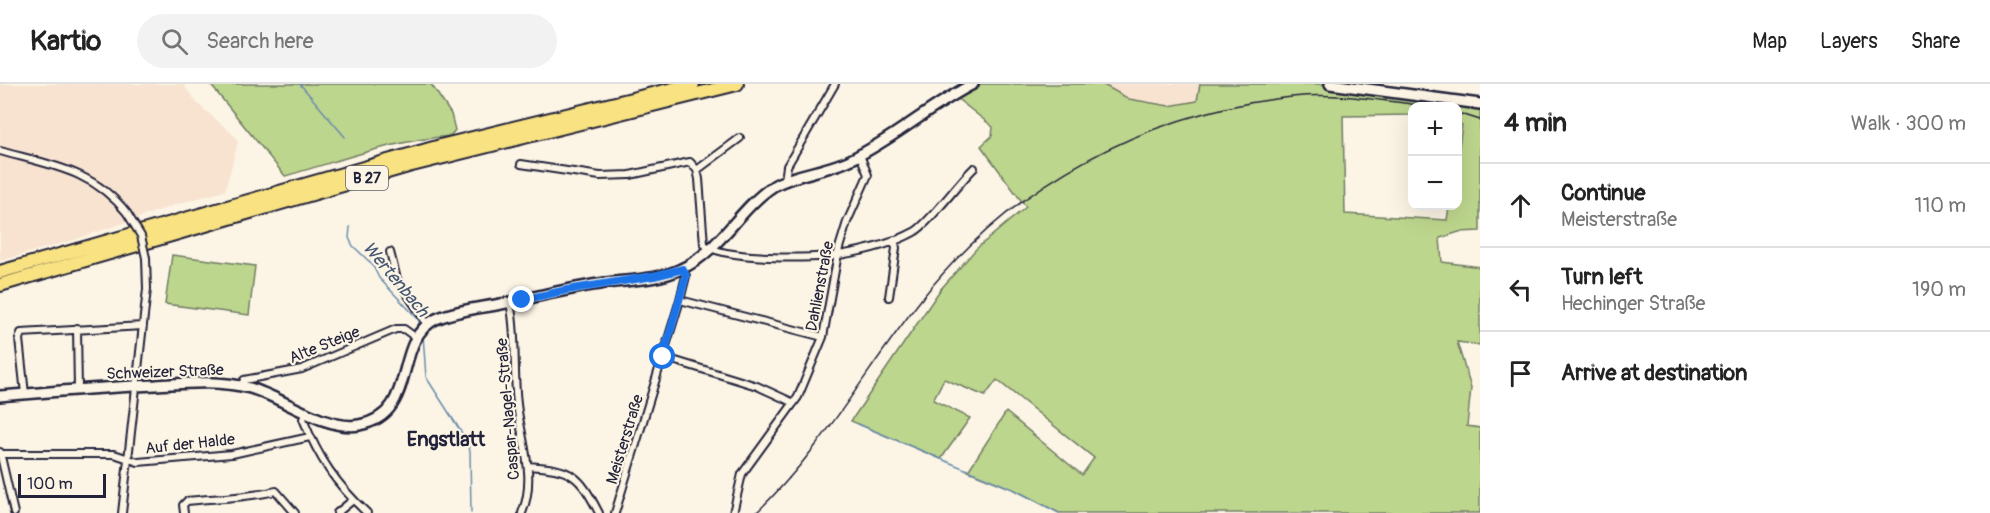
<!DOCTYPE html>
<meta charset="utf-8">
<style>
:root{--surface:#fff;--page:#f2f2f2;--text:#222;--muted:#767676;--line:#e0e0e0}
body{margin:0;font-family:Pangolin,sans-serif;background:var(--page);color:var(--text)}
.controls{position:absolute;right:18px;top:18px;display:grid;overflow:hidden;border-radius:12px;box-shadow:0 6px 24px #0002}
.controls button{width:54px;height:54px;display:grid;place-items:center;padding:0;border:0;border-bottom:2px solid var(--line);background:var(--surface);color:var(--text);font:30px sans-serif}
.scale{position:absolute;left:18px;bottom:15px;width:88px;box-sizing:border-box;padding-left:6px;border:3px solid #22223b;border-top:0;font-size:16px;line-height:21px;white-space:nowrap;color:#22223b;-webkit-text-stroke:4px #fcf5e5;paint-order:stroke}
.stop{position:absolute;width:18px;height:18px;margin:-14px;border:4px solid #1a73e8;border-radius:50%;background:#fff}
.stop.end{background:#1a73e8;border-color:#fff;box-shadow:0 2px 6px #0008}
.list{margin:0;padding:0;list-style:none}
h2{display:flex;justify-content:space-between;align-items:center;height:78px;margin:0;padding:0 24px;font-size:26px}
h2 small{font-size:20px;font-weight:400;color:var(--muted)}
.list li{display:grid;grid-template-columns:39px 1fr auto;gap:18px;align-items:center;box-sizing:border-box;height:84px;padding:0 24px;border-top:2px solid var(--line)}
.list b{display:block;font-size:22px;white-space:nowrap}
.list p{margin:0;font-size:20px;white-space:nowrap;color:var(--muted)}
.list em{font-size:20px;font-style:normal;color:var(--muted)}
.icon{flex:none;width:33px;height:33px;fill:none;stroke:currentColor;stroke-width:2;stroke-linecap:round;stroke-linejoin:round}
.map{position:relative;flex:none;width:1480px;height:429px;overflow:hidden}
header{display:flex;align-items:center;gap:36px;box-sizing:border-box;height:84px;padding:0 30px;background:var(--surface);border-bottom:2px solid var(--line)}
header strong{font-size:28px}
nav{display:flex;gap:33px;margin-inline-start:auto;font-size:21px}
.search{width:420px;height:54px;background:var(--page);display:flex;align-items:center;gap:15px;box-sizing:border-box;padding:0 21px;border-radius:33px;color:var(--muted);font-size:22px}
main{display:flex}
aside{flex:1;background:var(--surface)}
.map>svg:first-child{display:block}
.built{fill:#f8e3d1}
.green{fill:#bdd68d;stroke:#707c64;stroke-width:1.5;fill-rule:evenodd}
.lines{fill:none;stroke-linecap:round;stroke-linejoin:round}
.stream{stroke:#698cad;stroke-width:1.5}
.street-casing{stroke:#22223b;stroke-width:10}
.secondary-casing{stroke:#22223b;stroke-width:14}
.highway-casing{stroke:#22223b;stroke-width:16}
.street{stroke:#fcf5e5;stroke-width:6}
.secondary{stroke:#fcf5e5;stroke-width:9}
.highway{stroke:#f8e281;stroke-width:12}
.rail{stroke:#22223b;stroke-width:1.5}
.street-bridge-casing{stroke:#22223b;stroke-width:10;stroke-linecap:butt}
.street-bridge{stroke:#fcf5e5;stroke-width:6}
.route{stroke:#1a73e8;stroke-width:8}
.labels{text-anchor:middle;stroke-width:4.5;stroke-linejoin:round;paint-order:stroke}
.shield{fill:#fcf5e5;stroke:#63616e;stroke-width:1.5}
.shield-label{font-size:15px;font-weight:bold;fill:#22223b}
.street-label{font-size:16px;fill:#22223b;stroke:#fcf5e5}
.water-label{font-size:18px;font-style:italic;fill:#465774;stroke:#fcf5e5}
.quarter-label{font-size:20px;font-weight:bold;fill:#22223b;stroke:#fcf5e5}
</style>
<header>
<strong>Kartio</strong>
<div class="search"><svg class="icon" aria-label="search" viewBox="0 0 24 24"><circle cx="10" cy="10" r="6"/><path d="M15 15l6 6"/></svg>Search here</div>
<nav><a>Map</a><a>Layers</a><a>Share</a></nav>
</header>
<main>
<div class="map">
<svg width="1480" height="429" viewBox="0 0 1480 429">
<rect width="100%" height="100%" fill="#fcf5e5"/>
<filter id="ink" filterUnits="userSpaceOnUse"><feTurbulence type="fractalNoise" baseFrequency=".0167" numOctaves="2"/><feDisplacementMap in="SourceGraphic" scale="12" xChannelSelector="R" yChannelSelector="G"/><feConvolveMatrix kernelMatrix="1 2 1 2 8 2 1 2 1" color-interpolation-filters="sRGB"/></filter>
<g filter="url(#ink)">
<path class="built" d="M0,0H183L198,20L235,52L238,58L225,107L181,119L77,155L0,177Z
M1102,0H1200L1197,17L1169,22L1129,15Z"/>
<path class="green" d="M210,0H431L451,30L455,46L450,52C394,56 339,77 285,92Z
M973,0H1102L1129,15L1169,22L1197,17L1200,0H1330L1480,20V147L1459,148L1440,154L1442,178L1480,183V261L1457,258L1471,304L1467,342L1480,344V429H1059L1015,406L968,387L1006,328L1082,391L1094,374L997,296L985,312L944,295L933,316L970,334L941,375L851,337L940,206L976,165L1026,123L981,62L992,52L993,43L954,12ZM1412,22H1458V39L1462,41L1458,70V122H1449L1447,136L1345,130L1343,32L1412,31Z
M172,171L255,182L249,231L165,220Z"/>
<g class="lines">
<path class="stream" d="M300,0L345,53
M350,143L349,154L353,162L372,180L379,194L418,235L420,241
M423,251L426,293L467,357L470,367L471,429
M858,340L1015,406L1059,429"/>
<g class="street-casing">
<path id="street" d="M0,67C51,81 93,86 127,129
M521,80L600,92L630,91L690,78L697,86L699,95L704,160C720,176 815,175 839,171C864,167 892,160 914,148C927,142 959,98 974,84
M697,86L740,54
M785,97L787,82L835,0
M390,168L397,195L428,241
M889,213L896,164L894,156
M680,216L823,253
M510,218C517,251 513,286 517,320C521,356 537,393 522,429
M77,244L78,306
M663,273L757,302L794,319
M241,302L244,296L302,285L396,245H404L415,253
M25,310L19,255L21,249L143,242
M306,327L303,335C319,375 336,400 367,429
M0,368L14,429
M0,370H114L138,378L232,370L310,353
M528,382C572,385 579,390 599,429
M122,429L147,205L146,174
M184,429L183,421L187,417C217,414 246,414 276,407L295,429
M337,429L353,416
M615,429L680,216L686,192L683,185
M733,429L742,390L798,313L823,253L839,164L847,138L868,91L860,71"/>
</g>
<g class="secondary-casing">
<path id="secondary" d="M1330,0L1480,20
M0,312C52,308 104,303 156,301C187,299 219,296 250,304C282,313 326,347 359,341C420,330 391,257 436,235C456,226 480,224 501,220C536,213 570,204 605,199C630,196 659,196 681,185C719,168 738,126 772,103C789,91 827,87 850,76C894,55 930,22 973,0"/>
</g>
<g class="highway-casing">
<path id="highway" d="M0,188L444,61L693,0
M0,201L408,82L737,0"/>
</g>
<use href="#street" class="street"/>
<use href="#secondary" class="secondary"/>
<use href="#highway" class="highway"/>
<path class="rail" d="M1458,29L1480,36
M756,429C822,366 864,288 920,217C1011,101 1145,28 1292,13C1337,8 1383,17 1428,22"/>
<g class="street-bridge-casing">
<path id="street-bridge" d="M127,129L141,152L146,174"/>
</g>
<use href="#street-bridge" class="street-bridge"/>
</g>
</g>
<g class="lines" filter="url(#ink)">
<path class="route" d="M522,216L567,206L654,192L683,185L686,192L663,273"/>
</g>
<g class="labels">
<rect class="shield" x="346" y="82" width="42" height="24" rx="4.5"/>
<g class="shield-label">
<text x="367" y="99">B 27</text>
</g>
<g class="street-label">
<text transform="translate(819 202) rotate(-79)" y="6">Dahlienstraße</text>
<text transform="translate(324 260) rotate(-22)" y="6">Alte Steige</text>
<text transform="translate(165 287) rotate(-2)" y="6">Schweizer Straße</text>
<text transform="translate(507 325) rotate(-95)" y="6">Caspar-Nagel-Straße</text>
<text transform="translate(624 355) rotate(-73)" y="6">Meisterstraße</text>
<text transform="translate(190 359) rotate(-6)" y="6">Auf der Halde</text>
</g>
<g class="water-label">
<text transform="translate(396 195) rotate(50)" y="6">Wertenbach</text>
</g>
<g class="quarter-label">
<text x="446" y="362">Engstlatt</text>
</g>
</g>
</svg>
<div class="controls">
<button>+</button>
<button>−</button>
</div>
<div class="scale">100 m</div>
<div class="stop" style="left:663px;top:273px"></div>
<div class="stop end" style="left:522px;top:216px"></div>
</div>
<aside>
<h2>4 min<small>Walk · 300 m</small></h2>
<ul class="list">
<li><svg class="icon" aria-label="ahead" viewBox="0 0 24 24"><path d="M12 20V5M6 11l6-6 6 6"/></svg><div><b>Continue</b><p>Meisterstraße</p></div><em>110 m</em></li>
<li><svg class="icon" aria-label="left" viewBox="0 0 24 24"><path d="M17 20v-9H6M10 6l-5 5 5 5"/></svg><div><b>Turn left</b><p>Hechinger Straße</p></div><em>190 m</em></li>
<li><svg class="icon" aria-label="arrive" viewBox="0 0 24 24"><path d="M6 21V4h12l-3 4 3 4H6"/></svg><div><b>Arrive at destination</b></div></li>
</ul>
</aside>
</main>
